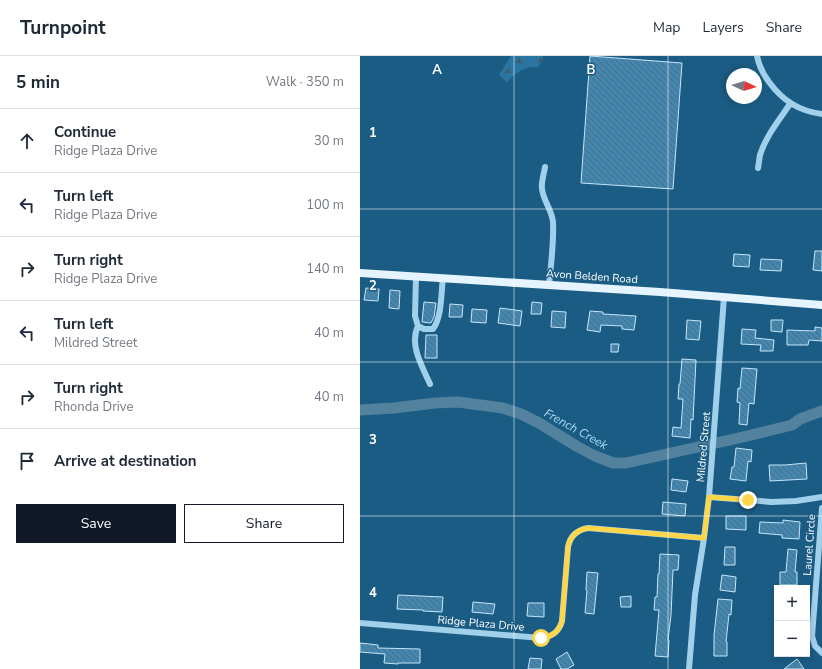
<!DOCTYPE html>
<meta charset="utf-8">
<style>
:root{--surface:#fff;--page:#f6f6f7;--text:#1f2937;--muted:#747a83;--line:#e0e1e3;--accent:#111827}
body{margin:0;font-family:"Nunito Sans",sans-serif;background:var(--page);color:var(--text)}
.controls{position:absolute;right:12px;bottom:12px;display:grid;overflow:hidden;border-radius:0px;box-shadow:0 2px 6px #0003}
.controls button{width:36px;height:36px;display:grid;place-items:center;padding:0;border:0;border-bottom:1px solid var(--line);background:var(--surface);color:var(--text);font:20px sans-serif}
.compass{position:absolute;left:366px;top:12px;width:36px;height:36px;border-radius:50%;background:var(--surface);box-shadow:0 2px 6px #0003;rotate:94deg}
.stop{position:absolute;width:12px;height:12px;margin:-9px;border:3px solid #ffd54a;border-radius:50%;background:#fff}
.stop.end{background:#ffd54a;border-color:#fff;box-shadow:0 1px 4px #0008}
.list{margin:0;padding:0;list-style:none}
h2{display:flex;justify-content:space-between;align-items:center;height:52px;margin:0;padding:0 16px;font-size:17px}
h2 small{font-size:13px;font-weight:400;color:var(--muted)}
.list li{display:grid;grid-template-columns:26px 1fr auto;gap:12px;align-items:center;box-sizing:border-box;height:64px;padding:0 16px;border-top:1px solid var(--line)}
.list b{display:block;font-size:15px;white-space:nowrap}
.list p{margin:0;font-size:13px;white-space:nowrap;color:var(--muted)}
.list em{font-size:13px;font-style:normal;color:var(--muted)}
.actions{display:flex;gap:8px;padding:12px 16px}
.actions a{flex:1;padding:9px 0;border:1px solid var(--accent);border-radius:0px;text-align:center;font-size:14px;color:var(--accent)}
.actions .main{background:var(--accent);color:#fff}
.icon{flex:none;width:22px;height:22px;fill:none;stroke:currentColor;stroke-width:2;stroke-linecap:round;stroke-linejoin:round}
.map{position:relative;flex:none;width:462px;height:613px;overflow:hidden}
header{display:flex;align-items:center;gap:24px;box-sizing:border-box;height:56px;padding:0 20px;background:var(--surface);border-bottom:1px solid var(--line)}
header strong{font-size:19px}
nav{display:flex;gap:22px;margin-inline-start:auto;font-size:14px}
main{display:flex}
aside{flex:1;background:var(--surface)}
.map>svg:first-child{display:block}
.forest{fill:url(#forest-firs)}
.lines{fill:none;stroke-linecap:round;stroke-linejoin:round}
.river{stroke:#53829f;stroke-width:11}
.building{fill:url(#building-back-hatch);stroke:#c6e6f8}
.minor{stroke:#a1d0eb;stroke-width:6}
.major{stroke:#e6f4ff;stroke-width:8}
.route{stroke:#ffd54a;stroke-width:5}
.grid{fill:none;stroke:#fff;stroke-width:1;stroke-opacity:0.55}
.labels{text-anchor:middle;stroke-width:3;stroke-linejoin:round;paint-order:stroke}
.street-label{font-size:11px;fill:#fff;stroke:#1b5c84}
.water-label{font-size:12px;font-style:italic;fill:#add9f3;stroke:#1b5c84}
.grid-label{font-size:13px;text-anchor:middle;font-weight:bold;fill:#fff;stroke:#1b5c84;stroke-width:3;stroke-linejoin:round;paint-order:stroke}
</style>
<header>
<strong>Turnpoint</strong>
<nav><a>Map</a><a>Layers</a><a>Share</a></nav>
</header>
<main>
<aside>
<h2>5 min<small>Walk · 350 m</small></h2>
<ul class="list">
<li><svg class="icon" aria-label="ahead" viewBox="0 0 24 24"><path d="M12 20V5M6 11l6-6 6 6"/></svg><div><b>Continue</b><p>Ridge Plaza Drive</p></div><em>30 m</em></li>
<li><svg class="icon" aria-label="left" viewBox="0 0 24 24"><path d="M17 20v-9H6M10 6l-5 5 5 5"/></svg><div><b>Turn left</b><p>Ridge Plaza Drive</p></div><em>100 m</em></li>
<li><svg class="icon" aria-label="right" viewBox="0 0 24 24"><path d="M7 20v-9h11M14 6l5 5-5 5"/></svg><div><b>Turn right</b><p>Ridge Plaza Drive</p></div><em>140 m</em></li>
<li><svg class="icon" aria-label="left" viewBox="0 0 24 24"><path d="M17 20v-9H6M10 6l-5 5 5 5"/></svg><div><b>Turn left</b><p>Mildred Street</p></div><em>40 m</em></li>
<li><svg class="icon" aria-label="right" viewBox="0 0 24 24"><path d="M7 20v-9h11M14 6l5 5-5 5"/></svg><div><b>Turn right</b><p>Rhonda Drive</p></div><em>40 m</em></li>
<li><svg class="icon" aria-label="arrive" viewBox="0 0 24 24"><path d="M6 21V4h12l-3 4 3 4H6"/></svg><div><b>Arrive at destination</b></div></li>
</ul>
<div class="actions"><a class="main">Save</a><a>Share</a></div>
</aside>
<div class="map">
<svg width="462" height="613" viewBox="0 0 462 613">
<defs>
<pattern id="forest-firs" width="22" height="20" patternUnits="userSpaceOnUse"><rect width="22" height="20" fill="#2a75a1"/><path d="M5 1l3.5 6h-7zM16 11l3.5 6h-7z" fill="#3d5e72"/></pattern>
<pattern id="building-back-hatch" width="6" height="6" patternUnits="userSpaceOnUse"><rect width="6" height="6" fill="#4486ae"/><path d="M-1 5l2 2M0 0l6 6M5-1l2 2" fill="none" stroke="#476f87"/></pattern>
</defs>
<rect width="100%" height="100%" fill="#1b5c84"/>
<path class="forest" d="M151,0H183V4L178,11C164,10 157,16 147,26L139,19Z"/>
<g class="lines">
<path class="river" d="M0,354L34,352L75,347L98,346L143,352L161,358L179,367L218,391L235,400L253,407H266L383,381L424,371L432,369L440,363L462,355"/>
</g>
<path class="building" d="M230,0L322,7L313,133L221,127Z
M455,195H462V215L453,214Z
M374,198L390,199L389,211L373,210Z
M401,203L422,204L421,215L400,214Z
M6,232L19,233L18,245L4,244Z
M30,234L40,235L39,253L29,252Z
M64,246L76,247L74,261L71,267L62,266Z
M172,246L182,247L181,258H171Z
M90,248L103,249L102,261H89Z
M140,252L162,255L160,270L138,267Z
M112,253L127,254L126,267L111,266Z
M192,255L206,256L205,272L191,271Z
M230,255L243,256V258L276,260L274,274L262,273V270L241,269L240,276L227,274Z
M327,264L341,265L339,284L326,283Z
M411,264H423L422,276L411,275Z
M455,271L462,272V285L449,284L448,289H427V274L455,275Z
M382,273L396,274L395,282L414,284L413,295H400L401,289L381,288Z
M66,279H77V302H65Z
M251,288H259L258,296H251Z
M322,303L336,304L333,364L331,363L330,382L312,380L313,371L321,372L323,343H318L319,328H320Z
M382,312L397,313L394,348L389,347L387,369L379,368L380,347L377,346L378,332L380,333Z
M376,392L392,394L391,406L388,405L386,425L370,423L372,411H374Z
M446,407L447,423L410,425L409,409H425Z
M312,423L328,425L326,436L311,434Z
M303,446L326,448L325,460L302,458Z
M366,460H386V474L366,473Z
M423,464L440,466L439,483L422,482V479L399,477L400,466L423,467Z
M365,491H375V509H364Z
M428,493L437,494L435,516H437V529H420V516H426Z
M300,498L319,499L318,514H313L311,559L308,584H309L308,601L295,600L299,554H294L295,541H297L298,518H299Z
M227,516L238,517L234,558L225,557L227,534H226Z
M362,519L376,521L375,536L360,534Z
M38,539L83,541L82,556L63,555V554L37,553Z
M271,540V551H261L260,541Z
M358,543L372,544L371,559L369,558L366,586H367V600H354V579Z
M113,546L135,548L133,558L112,556Z
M168,547H184V561L167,560Z
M0,587L18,589V592L60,593V607H38V608L24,607L25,598L0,596Z
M207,596L214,609L207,613H201L196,603Z
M170,602L182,603L181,613H168Z
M437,603L444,613H424Z"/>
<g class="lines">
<path class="minor" d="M397,0C399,10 403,18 409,26C423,45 439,55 462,58
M185,111C184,118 181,126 182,133C183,144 192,154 193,166C194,187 191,208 189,229
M398,112C399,108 399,103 400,99C406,80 419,64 430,48
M56,220L55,260L58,270L64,273H73C82,261 81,237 83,222
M58,270C49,289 62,310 70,328
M349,441L412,446L436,445L462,441
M462,452L452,580L455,590L462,597
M0,567L181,582C192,581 199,576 202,565L208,491C210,480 217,474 228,472L344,482
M329,613L335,539L344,482L349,441L364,241"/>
<path class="major" d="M0,217L300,236L462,249"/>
</g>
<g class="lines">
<path class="route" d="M181,582C192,581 199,576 202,565L208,491C210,480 217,474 228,472L344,482L349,441L388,444"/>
</g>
<path class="grid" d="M154,0V613M308,0V613M0,153H462M0,306H462M0,460H462"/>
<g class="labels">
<g class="street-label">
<text transform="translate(232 220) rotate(4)" y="4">Avon Belden Road</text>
<text transform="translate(343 391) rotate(-85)" y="4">Mildred Street</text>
<text transform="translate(449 489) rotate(-86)" y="4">Laurel Circle</text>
<text transform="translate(121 567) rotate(5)" y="4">Ridge Plaza Drive</text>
</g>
<g class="water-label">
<text transform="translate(216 373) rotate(29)" y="4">French Creek</text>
</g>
</g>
<g class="grid-label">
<text x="77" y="18">A</text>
<text x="231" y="18">B</text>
<text x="13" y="81">1</text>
<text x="13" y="234">2</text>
<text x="13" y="388">3</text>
<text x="13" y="541">4</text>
</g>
</svg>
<div class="controls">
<button>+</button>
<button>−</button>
</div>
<svg class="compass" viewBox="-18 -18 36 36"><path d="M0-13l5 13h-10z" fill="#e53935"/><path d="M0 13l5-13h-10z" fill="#747a83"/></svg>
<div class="stop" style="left:181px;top:582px"></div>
<div class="stop end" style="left:388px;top:444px"></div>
</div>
</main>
